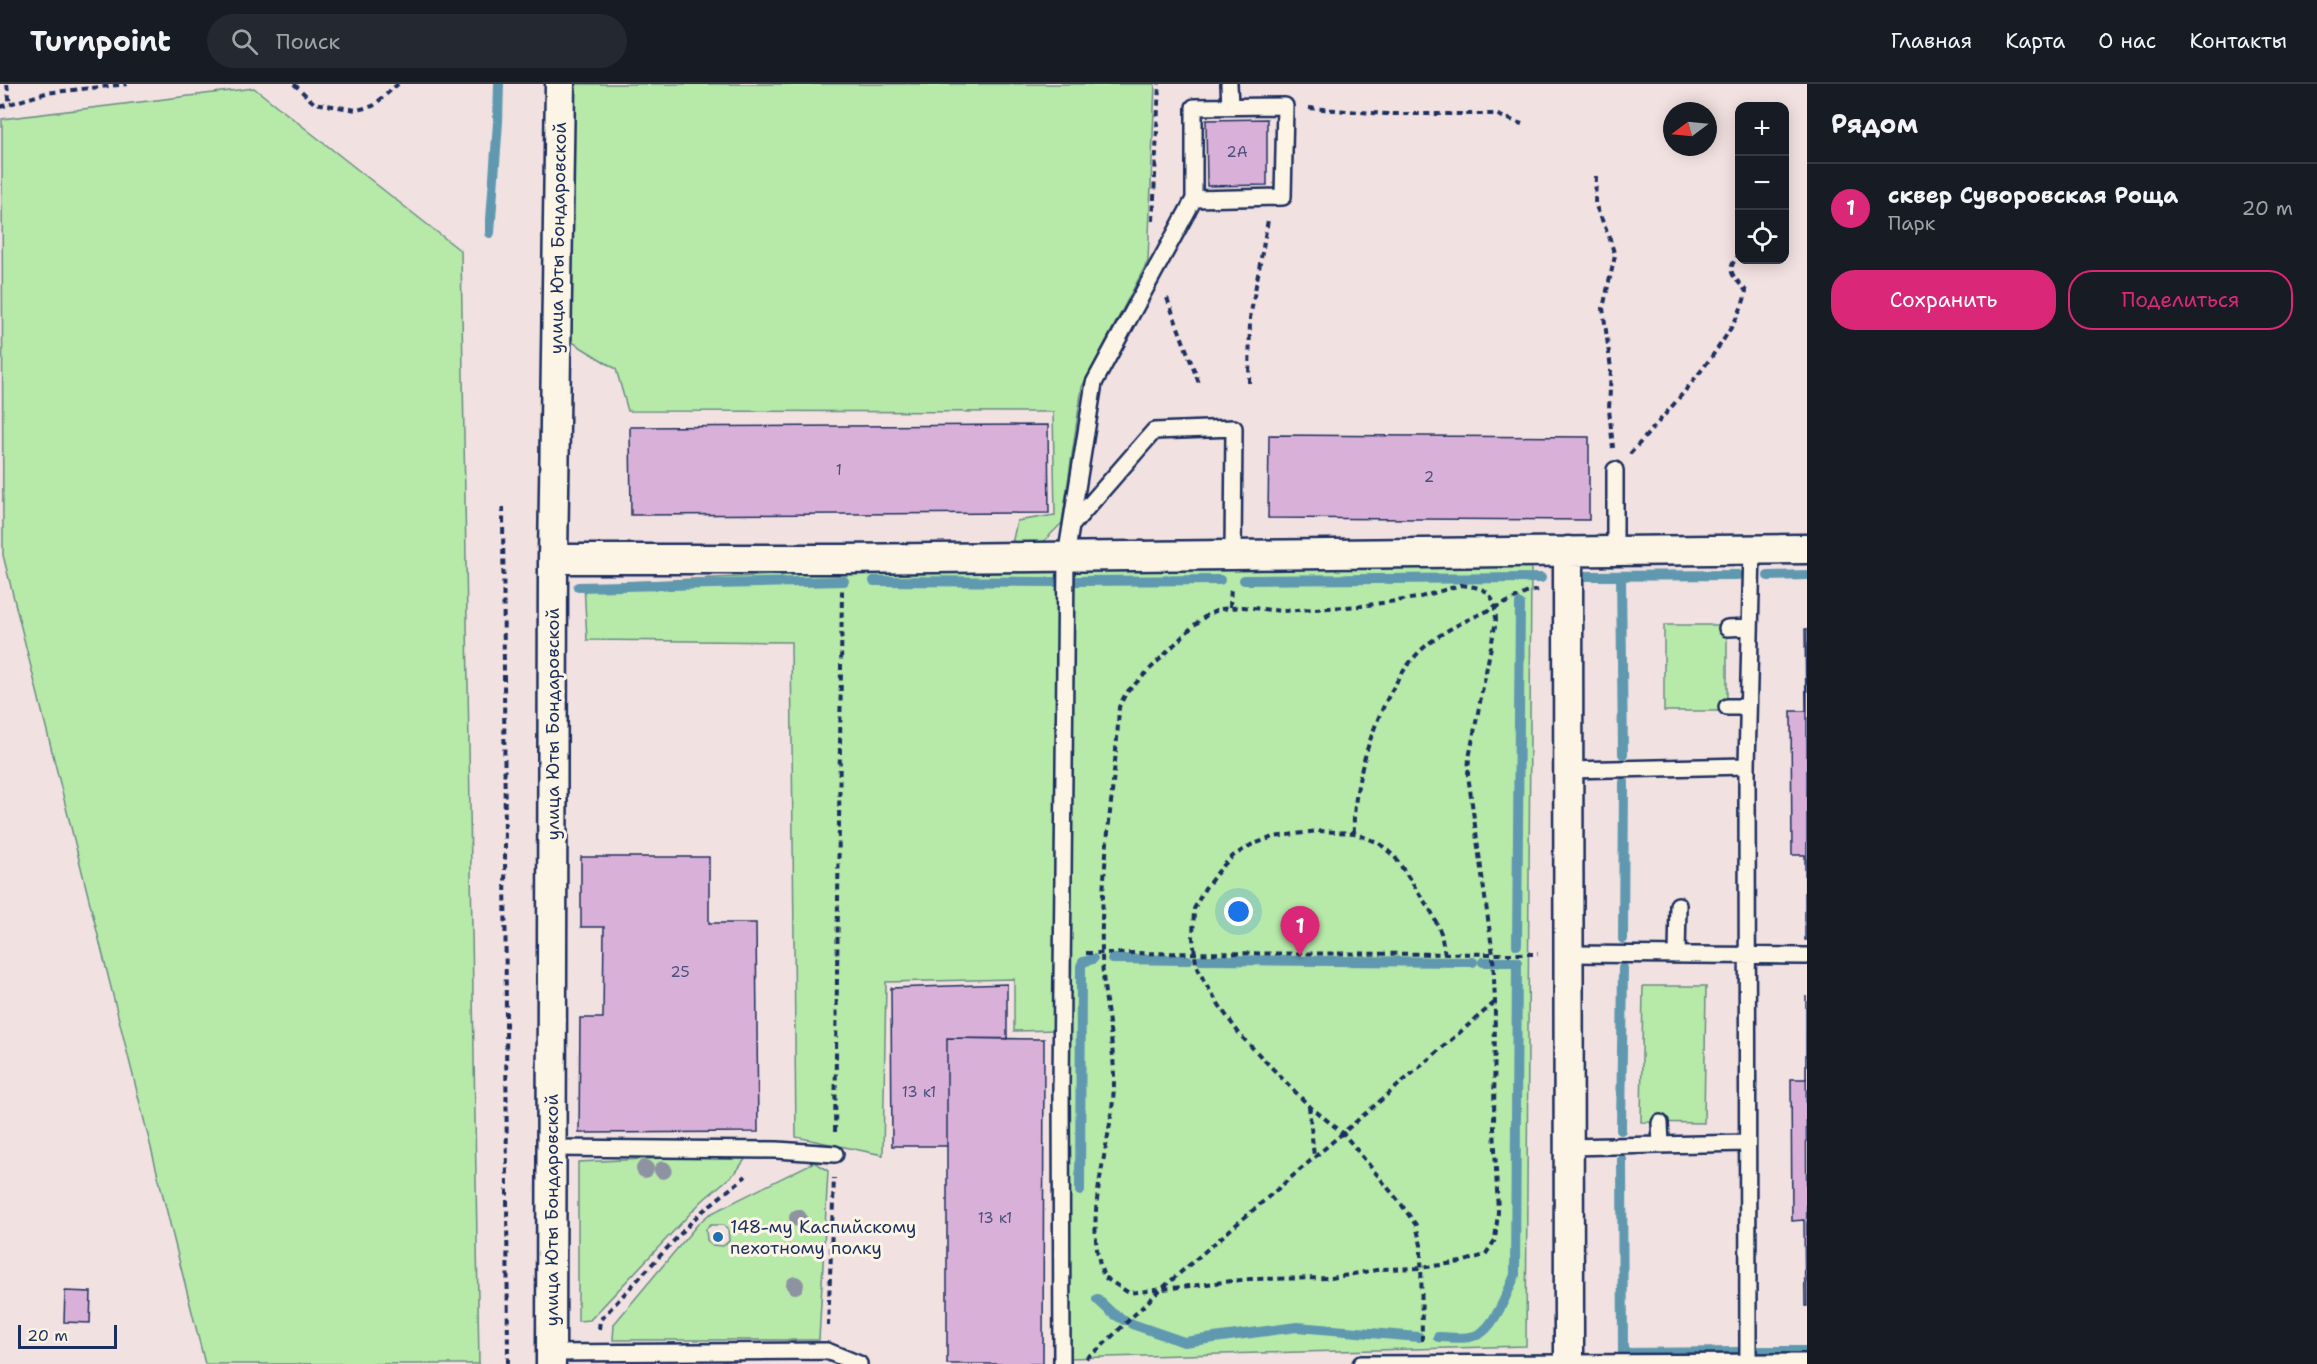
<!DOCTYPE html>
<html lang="ru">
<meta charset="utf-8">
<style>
:root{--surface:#171b24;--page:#242831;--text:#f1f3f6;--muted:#9ea1a6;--line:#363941;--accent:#db2777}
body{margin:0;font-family:"Shantell Sans",sans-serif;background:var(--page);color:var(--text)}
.controls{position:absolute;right:18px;top:18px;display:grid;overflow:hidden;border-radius:12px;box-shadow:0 3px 15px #0003}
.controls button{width:54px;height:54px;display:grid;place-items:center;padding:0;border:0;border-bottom:2px solid var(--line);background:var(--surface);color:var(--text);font:30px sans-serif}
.compass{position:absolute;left:1663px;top:18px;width:54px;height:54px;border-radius:50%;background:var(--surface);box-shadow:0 3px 15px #0003;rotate:254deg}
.scale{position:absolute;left:18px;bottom:15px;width:99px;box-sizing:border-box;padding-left:6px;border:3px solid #1b2f5e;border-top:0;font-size:16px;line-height:21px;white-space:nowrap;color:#1b2f5e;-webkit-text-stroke:4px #fcf5e5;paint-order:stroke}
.you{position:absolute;left:1239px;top:828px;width:21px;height:21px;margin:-15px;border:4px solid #fff;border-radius:50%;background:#1a73e8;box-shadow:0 0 0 9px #1a73e833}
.badge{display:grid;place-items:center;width:39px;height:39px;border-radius:50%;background:var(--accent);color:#fff;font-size:20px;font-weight:700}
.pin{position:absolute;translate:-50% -50px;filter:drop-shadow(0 2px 3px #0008)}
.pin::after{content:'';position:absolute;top:32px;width:21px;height:18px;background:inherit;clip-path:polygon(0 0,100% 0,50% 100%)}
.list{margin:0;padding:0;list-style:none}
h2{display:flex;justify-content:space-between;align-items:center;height:78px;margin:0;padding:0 24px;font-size:26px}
h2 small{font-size:20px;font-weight:400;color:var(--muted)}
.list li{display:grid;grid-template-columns:39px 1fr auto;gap:18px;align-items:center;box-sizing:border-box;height:90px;padding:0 24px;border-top:2px solid var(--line)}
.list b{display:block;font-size:22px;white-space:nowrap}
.list p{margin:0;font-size:20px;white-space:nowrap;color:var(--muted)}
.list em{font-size:20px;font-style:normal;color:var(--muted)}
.actions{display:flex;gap:12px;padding:18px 24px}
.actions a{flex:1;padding:14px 0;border:2px solid var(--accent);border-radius:24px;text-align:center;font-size:21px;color:var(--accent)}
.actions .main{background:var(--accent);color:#fff}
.icon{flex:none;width:33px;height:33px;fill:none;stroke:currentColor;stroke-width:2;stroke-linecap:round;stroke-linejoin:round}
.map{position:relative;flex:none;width:1807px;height:1280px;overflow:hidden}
header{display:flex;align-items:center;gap:36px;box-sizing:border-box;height:84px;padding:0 30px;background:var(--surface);border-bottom:2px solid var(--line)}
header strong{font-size:28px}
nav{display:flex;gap:33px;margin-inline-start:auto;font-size:21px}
.search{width:420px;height:54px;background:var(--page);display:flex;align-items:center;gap:15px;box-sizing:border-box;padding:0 21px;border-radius:33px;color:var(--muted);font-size:22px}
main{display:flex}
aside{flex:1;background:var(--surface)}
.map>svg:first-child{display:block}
.green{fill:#b7e9a9;stroke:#698c84;stroke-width:1.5;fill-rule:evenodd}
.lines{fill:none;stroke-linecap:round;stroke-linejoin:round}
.stream{stroke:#6199af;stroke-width:10}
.building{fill:#d9b1d8;stroke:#1b2f5e;stroke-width:1.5}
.lane-casing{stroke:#1b2f5e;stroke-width:20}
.street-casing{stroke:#1b2f5e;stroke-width:33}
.path{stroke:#1b2f5e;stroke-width:4;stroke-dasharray:6 4.5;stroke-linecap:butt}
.lane{stroke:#fcf5e5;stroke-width:15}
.street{stroke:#fcf5e5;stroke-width:28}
.tree{fill:#8d93a1}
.poi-dot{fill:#1f6fb2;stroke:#fcf5e5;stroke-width:2}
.labels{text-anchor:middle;stroke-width:6;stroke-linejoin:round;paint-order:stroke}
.number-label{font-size:15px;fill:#4a507c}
.street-label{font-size:18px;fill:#1b2f5e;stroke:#fcf5e5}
.poi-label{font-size:18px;fill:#1b2f5e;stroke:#fcf5e5;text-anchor:start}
</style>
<header>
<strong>Turnpoint</strong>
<div class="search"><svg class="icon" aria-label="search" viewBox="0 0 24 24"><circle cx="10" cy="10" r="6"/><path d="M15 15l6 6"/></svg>Поиск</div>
<nav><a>Главная</a><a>Карта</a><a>О нас</a><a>Контакты</a></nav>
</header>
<main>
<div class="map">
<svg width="1807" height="1280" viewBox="0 0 1807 1280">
<rect width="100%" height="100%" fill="#f2e1e1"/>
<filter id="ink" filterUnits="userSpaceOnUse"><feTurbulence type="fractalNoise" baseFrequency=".0167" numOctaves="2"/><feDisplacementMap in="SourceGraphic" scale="12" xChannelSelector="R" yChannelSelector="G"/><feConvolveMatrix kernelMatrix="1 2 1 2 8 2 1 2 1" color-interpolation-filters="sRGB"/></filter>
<g filter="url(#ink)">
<path class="green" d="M564,0H1155L1148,177L1082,303L1062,439L1038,463L1012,460L1017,437L1055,431L1053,328L628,327L616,285L569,256Z
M254,4L461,167L479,1280H205L3,471L2,35Z
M1073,482H1531L1526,1262L1068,1274Z
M1060,486L1058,946L1014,947V895L886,898L883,1071L796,1053L791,558L587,556L584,500L866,487Z
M1664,541H1727V627H1664Z
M1643,902H1706L1704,1039L1641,1038Z
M712,1072L746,1074L736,1088L702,1117L590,1236L578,1237V1078Z
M814,1078L828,1087L819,1256H613L614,1240L697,1141L708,1131ZM711,1141H723L728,1145L729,1157L723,1162L711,1161L707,1156L706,1145Z"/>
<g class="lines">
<path class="stream" d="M490,149L498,38L499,0
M1585,492L1738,491
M1621,492L1623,670
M1768,492L1807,491
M1244,496L1541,494
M874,497L1057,498
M1076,497L1220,496
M578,503L844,497
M1623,855L1624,698
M1517,861L1520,520
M1112,875L1188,876
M1201,876L1473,878
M1621,1046L1623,884
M1622,1075L1623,1269L1739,1268
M1080,1107L1081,882L1083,878L1093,875
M1097,1215L1112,1229L1124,1236
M1132,1240L1184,1258L1297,1243L1419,1253
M1438,1253C1451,1253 1465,1256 1477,1251C1494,1245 1508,1207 1515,1191L1517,878H1483
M1756,1267H1807"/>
</g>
<path class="building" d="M1267,35V101L1207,102L1206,36Z
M1048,341L1049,429L631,431L630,343Z
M1269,351L1589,353V436L1268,434Z
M1805,545H1807V856H1805V771H1792L1791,627H1806Z
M581,773H709V839H756L758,1048L579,1049L580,934H603L604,843H581Z
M1007,900V955L947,954V1062H892L891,904Z
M1806,912L1807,1222H1805L1804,1136L1792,1137L1791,995H1806Z
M947,954L1044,955L1043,1280H947Z
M65,1207L91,1208L90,1239L64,1238Z"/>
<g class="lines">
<g class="lane-casing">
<path id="lane" d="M1229,0L1230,22
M1071,442L1154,347L1234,344L1233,471
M1615,467V386
M1727,544L1750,543
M1727,623H1748
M1568,686L1747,682
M1569,870L1807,872
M1677,871L1678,821
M1660,1039L1661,1061
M1568,1063L1747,1059
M552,1064L777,1066L835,1070
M551,1269L827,1267L859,1280
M1748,1278L1747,682L1752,465
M1062,1280L1061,1005L1066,473L1094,299L1194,115V23L1285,22L1283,113L1194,115
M1361,1280L1807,1278"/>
</g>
<g class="street-casing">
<path id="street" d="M1568,467L1569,1280
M553,475H842L1807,465
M551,1280L553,475L560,0"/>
</g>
<path class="path" d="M7,0L10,21
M294,0L314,19L357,26L373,22L398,0
M0,23L46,9L127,0
M1309,24L1386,30H1495L1522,40
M1596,92L1595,120L1609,152L1615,172L1603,224L1611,285L1609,325L1613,364
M1153,137L1159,0
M1167,214L1200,302
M1249,299L1250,234L1268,136
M1630,370C1660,336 1741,249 1746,207C1733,191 1724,188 1740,169
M503,423L508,1280
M1461,501C1488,504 1495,508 1496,537L1469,674L1468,691L1493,871L1495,918L1494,1044L1498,1128L1495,1156L1485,1171L1461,1178L1420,1184L1382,1185L1331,1194L1250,1195L1129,1209L1104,1193C1080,1128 1114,1062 1114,995C1114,954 1102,910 1102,868C1100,786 1115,705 1119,623L1126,609L1193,542L1207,531L1220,525L1243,523L1282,527L1361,522L1417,514Z
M1230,523L1231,502
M1354,749C1351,694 1384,595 1428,560C1456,537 1494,526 1526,509L1538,506
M1086,869L1538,870
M1309,1022L1314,1073
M835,1048L842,506
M828,1242L834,1094
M599,1245L600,1236L699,1130L746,1092
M1422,1257L1421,1161L1416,1141L1401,1120L1343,1049L1309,1022L1241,952L1223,927L1204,897L1196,880L1193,854L1194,825L1205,804L1222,783L1233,772L1251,761L1273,753L1318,747L1354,749L1379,759L1395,773L1432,829L1441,849L1445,871
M1086,1274L1101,1263L1159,1207L1494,919"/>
<use href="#lane" class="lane"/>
<use href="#street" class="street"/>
</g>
<g class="tree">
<circle cx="645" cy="1085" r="9"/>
<circle cx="663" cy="1086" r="9"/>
<circle cx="798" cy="1134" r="9"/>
<circle cx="795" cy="1201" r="9"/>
</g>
</g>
<circle class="poi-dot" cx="718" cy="1153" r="6"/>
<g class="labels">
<g class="number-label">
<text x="1237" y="73">2А</text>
<text x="839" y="391">1</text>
<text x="1429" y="398">2</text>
<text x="680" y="893">25</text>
<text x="919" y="1013">13 к1</text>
<text x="995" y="1139">13 к1</text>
</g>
<g class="street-label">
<text transform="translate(558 154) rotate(-89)" y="6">улица Юты Бондаровской</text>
<text transform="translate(553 640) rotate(-90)" y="6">улица Юты Бондаровской</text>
<text transform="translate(552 1126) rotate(-90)" y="6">улица Юты Бондаровской</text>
</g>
<g class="poi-label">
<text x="730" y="1149">148-му Каспийскому<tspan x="730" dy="21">пехотному полку</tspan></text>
</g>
</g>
</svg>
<div class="controls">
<button>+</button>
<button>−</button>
<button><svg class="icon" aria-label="locate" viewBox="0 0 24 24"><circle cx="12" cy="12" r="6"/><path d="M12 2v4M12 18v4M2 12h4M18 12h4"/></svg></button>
</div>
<svg class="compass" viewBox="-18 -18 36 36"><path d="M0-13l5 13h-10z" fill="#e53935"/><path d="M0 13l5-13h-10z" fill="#9ea1a6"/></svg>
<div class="scale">20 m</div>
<div class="you"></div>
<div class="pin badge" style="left:1300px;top:872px">1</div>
</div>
<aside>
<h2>Рядом<small></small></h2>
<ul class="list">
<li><span class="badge">1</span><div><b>сквер Суворовская Роща</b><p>Парк</p></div><em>20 m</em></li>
</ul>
<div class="actions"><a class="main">Сохранить</a><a>Поделиться</a></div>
</aside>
</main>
